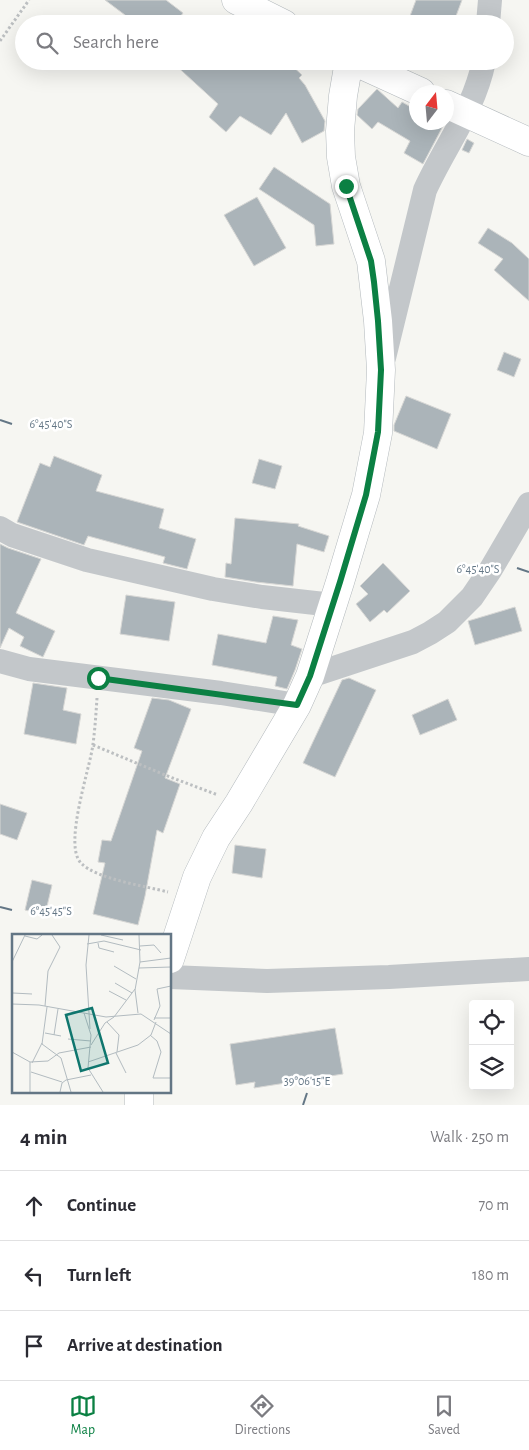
<!DOCTYPE html>
<meta charset="utf-8">
<style>
:root{--surface:#fff;--page:#f7f7f7;--text:#2b2b33;--muted:#7c7c81;--line:#e1e1e2;--accent:#0b8043}
body{margin:0;font-family:"Alegreya Sans",sans-serif;background:var(--page);color:var(--text)}
.controls{position:absolute;right:15px;bottom:15px;display:grid;overflow:hidden;border-radius:5px;box-shadow:0 5px 20px #0002}
.controls button{width:45px;height:45px;display:grid;place-items:center;padding:0;border:0;border-bottom:1px solid var(--line);background:var(--surface);color:var(--text);font:25px sans-serif}
.compass{position:absolute;left:409px;top:85px;width:45px;height:45px;border-radius:50%;background:var(--surface);box-shadow:0 5px 20px #0002;rotate:16deg}
.stop{position:absolute;width:15px;height:15px;margin:-11px;border:4px solid #0b8043;border-radius:50%;background:#fff}
.stop.end{background:#0b8043;border-color:#fff;box-shadow:0 1px 5px #0008}
.list{margin:0;padding:0;list-style:none}
h2{display:flex;justify-content:space-between;align-items:center;height:65px;margin:0;padding:0 20px;font-size:21px}
h2 small{font-size:16px;font-weight:400;color:var(--muted)}
.list li{display:grid;grid-template-columns:32px 1fr auto;gap:15px;align-items:center;box-sizing:border-box;height:70px;padding:0 20px;border-top:1px solid var(--line)}
.list b{display:block;font-size:19px;white-space:nowrap}
.list em{font-size:16px;font-style:normal;color:var(--muted)}
.icon{flex:none;width:28px;height:28px;fill:none;stroke:currentColor;stroke-width:2;stroke-linecap:round;stroke-linejoin:round}
.map{position:relative;flex:none;width:529px;height:1105px;overflow:hidden}
.search{position:absolute;background:var(--surface);box-shadow:0 5px 20px #0002;left:15px;right:15px;top:15px;height:55px;display:flex;align-items:center;gap:12px;box-sizing:border-box;padding:0 18px;border-radius:28px;color:var(--muted);font-size:19px}
.sheet{height:275px;background:var(--surface)}
nav{display:flex;justify-content:space-around;align-items:center;box-sizing:border-box;height:70px;border-top:1px solid var(--line);background:var(--surface);font-size:14px;color:var(--muted)}
nav a{display:grid;justify-items:center;gap:2px}
nav .on{color:var(--accent)}
.map>svg:first-child{display:block}
.building{fill:#abb4b9;stroke:#d7d7d5}
.lines{fill:none;stroke-linecap:round;stroke-linejoin:round}
.secondary-casing{stroke:#b3b9bd;stroke-width:29}
.path{stroke:#bcbfc1;stroke-width:3;stroke-dasharray:2.5 2.5;stroke-linecap:butt}
.street{stroke:#c3c7ca;stroke-width:24}
.secondary{stroke:#fff;stroke-width:28}
.route{stroke:#0b8043;stroke-width:6}
.ticks{fill:none;stroke:#637685;stroke-width:2}
.inset-road{fill:none;stroke:#b2bbc0;stroke-width:1}
.view{fill:#0f766e;fill-opacity:0.15;stroke:#0f766e;stroke-width:2.5}
.inset-edge{fill:none;stroke:#637685;stroke-width:2.5}
.ticks-label{font-size:12px;text-anchor:middle;fill:#637685;stroke:#fff;stroke-width:5;stroke-linejoin:round;paint-order:stroke}
</style>
<div class="map">
<svg width="529" height="1105" viewBox="0 0 529 1105">
<rect width="100%" height="100%" fill="#f6f6f2"/>
<path class="building" d="M105,0H166L183,13L175,24H137Z
M416,0H462L453,24H407Z
M171,61H287L302,75L299,78L305,85L325,121L324,131L302,143L286,113L271,135L240,116L226,132L209,117L218,104Z
M377,89L398,108L402,102L416,110V122H438L443,126L423,164L404,153L410,141L378,122L372,129L357,115L358,109Z
M467,139L474,143L469,153L462,150Z
M274,167L330,204L334,244L316,246L314,225L259,189Z
M257,197L286,248L254,266L224,215Z
M488,228L512,243L529,259V301L494,270L503,259L478,243Z
M504,352L521,359L514,377L497,370Z
M406,396L451,414L437,449L394,431V425Z
M54,456L102,475L96,491L164,509L159,528L196,539L187,569L163,563L165,557L88,536L84,545L17,522L40,463L50,467Z
M259,459L282,466L275,489L252,483Z
M235,518L299,524L298,526L329,536L324,552L297,544L293,586L256,582L225,577L226,563L231,564Z
M0,544L8,548L41,559L16,613L55,631L43,657L20,646L24,637L9,628L0,648Z
M383,563L410,591L387,613L384,610L370,622L356,604L368,594L360,586Z
M126,595L175,602L169,641L120,634Z
M515,607L522,631L475,645L468,621Z
M273,616L298,620L291,645L302,649L295,670L287,689L275,686L277,677L212,665L218,634L266,643Z
M349,678L376,690L335,777L303,763L342,680Z
M33,683L67,688L63,710L81,714L76,744L24,734Z
M152,698L169,700L191,709L165,778L180,784L163,833L157,830L145,896L138,925L93,914L105,863L98,862L102,840L111,841L142,751L134,748Z
M448,699L457,720L420,735L412,715Z
M0,804L27,813L17,840L0,834Z
M235,845L266,849L262,878L232,873Z
M32,880L52,885L45,915L25,910Z
M335,1028L343,1074L254,1088L255,1082L236,1085L230,1044Z"/>
<g class="lines">
<g class="secondary-casing">
<path id="secondary" d="M236,0L284,24
M353,61L421,92
M446,104L529,142
M170,959L197,877L216,838L239,803L297,705L310,676L340,582L366,495L378,433L381,370L378,321L371,261L346,186L341,157L340,131L343,96L349,61
M139,1091V1105"/>
</g>
<path class="path" d="M0,41L29,0
M97,698C96,713 95,729 93,744C90,769 63,845 81,863C96,879 145,886 168,892
M93,745L170,777L218,795"/>
<path class="street" d="M488,24L490,0
M384,358L425,190C445,146 474,110 484,61
M0,528L12,535L87,560L213,589L262,597L333,605
M0,661L29,669L221,693L297,705
M310,676L413,642L430,633L447,622L472,597L491,569L529,504
M170,977L267,981L389,977L529,969"/>
<use href="#secondary" class="secondary"/>
</g>
<g class="lines">
<path class="route" d="M98,678L297,705L310,676L340,582L366,495L378,432L381,370L378,321L374,282L371,261L346,186"/>
</g>
<path class="ticks" d="M0,420L12,424M517,568L529,572M0,907L12,910M303,1105L307,1093"/>
<g transform="translate(12 934)">
<rect width="159" height="159" fill="#f6f6f2"/>
<path class="inset-road" d="M77,1L74,31L78,95M89,1L111,6M13,2L25,5L30,1M86,9L87,14L102,18M75,10L92,7L129,16M128,12L142,11L149,19M0,28L13,1M128,28L159,24M102,32L124,45M127,34L159,33M103,49L120,59M0,51V83M97,57L114,66M1,59L20,60M0,70L27,71L94,83L129,80L159,100M33,72L36,37L48,13L40,1M35,73L30,110L49,124L59,158M72,79L79,101L76,134L91,158M126,79L123,56L128,28L127,1M102,83L123,55M142,84H159M142,86L148,72L145,55L159,52M95,88L107,101L105,118M33,99L49,102M42,101L46,75M138,101L145,107L149,118L141,144M56,105L79,107M79,111L93,89L102,83M0,118L18,128V158M104,119L114,139M18,128L36,127L47,119L79,113M76,128L126,111L139,101L144,88M20,129L30,109M19,138L50,148M141,144H159M48,158L50,149L54,146L79,141"/>
<path class="view" d="M80,74L96,129L69,137L54,81Z"/>
<rect width="159" height="159" class="inset-edge"/>
</g>
<g class="ticks-label">
<text x="51" y="428">6°45'40"S</text>
<text x="478" y="573">6°45'40"S</text>
<text x="51" y="915">6°45'45"S</text>
<text x="307" y="1085">39°06'15"E</text>
</g>
</svg>
<div class="controls">
<button><svg class="icon" aria-label="locate" viewBox="0 0 24 24"><circle cx="12" cy="12" r="6"/><path d="M12 2v4M12 18v4M2 12h4M18 12h4"/></svg></button>
<button><svg class="icon" aria-label="layers" viewBox="0 0 24 24"><path d="M12 4l9 5-9 5-9-5zM3 14l9 5 9-5"/></svg></button>
</div>
<svg class="compass" viewBox="-18 -18 36 36"><path d="M0-13l5 13h-10z" fill="#e53935"/><path d="M0 13l5-13h-10z" fill="#7c7c81"/></svg>
<div class="stop" style="left:98px;top:678px"></div>
<div class="stop end" style="left:346px;top:186px"></div>
<div class="search"><svg class="icon" aria-label="search" viewBox="0 0 24 24"><circle cx="10" cy="10" r="6"/><path d="M15 15l6 6"/></svg>Search here</div>
</div>
<section class="sheet">
<h2>4 min<small>Walk · 250 m</small></h2>
<ul class="list">
<li><svg class="icon" aria-label="ahead" viewBox="0 0 24 24"><path d="M12 20V5M6 11l6-6 6 6"/></svg><div><b>Continue</b></div><em>70 m</em></li>
<li><svg class="icon" aria-label="left" viewBox="0 0 24 24"><path d="M17 20v-9H6M10 6l-5 5 5 5"/></svg><div><b>Turn left</b></div><em>180 m</em></li>
<li><svg class="icon" aria-label="arrive" viewBox="0 0 24 24"><path d="M6 21V4h12l-3 4 3 4H6"/></svg><div><b>Arrive at destination</b></div></li>
</ul>
</section>
<nav>
<a class="on"><svg class="icon" aria-label="map" viewBox="0 0 24 24"><path d="M3 6l6-2 6 2 6-2v14l-6 2-6-2-6 2zM9 4v14M15 6v14"/></svg>Map</a>
<a><svg class="icon" aria-label="directions" viewBox="0 0 24 24"><path d="M12 3l9 9-9 9-9-9zM9 14v-3h6M13 9l2 2-2 2"/></svg>Directions</a>
<a><svg class="icon" aria-label="saved" viewBox="0 0 24 24"><path d="M7 4h10v16l-5-4-5 4z"/></svg>Saved</a>
</nav>
